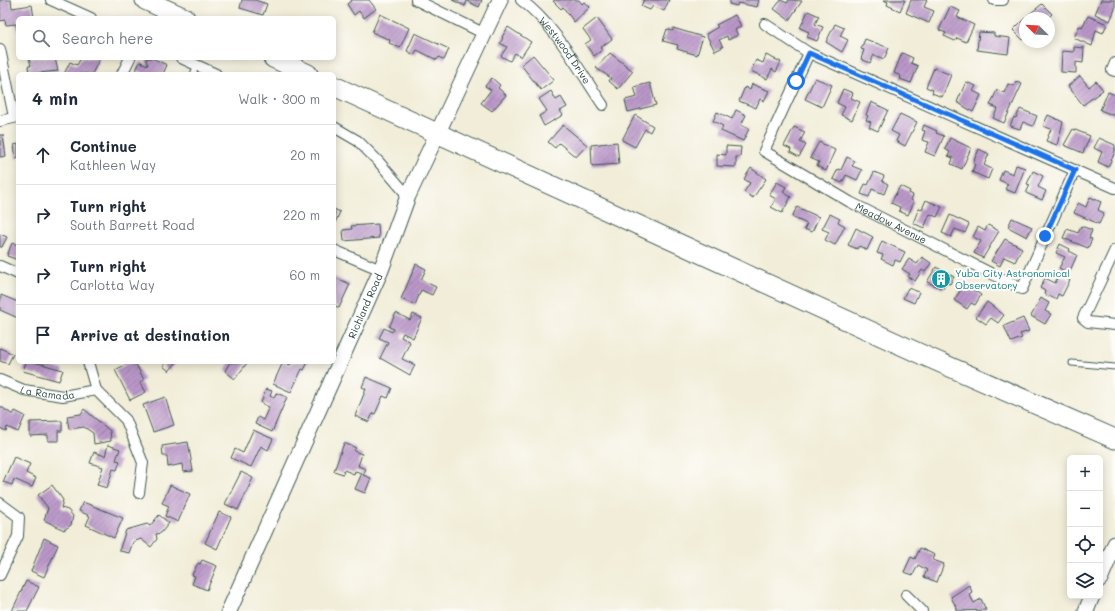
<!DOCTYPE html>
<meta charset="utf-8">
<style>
:root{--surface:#fff;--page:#f2f2f3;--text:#1f2937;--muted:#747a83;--line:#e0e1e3}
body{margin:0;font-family:Mali,sans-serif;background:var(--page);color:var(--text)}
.controls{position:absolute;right:12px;bottom:12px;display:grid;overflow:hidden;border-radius:6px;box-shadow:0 2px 10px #0003}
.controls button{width:36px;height:36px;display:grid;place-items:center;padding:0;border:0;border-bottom:1px solid var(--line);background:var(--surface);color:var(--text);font:20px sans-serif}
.compass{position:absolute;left:1019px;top:12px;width:36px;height:36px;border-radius:50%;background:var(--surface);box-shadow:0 2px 10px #0003;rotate:294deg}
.stop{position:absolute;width:12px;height:12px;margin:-9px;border:3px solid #1a73e8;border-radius:50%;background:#fff}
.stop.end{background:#1a73e8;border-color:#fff;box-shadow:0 1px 4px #0008}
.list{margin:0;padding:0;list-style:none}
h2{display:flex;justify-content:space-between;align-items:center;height:52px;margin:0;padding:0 16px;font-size:17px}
h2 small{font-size:13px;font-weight:400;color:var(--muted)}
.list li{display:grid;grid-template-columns:26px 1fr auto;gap:12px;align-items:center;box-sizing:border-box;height:60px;padding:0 16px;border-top:1px solid var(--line)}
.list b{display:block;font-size:15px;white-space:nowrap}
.list p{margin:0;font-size:13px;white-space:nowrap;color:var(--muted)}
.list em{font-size:13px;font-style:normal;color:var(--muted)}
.icon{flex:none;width:22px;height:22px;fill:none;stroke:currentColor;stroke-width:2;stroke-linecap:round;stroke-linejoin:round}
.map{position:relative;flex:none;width:1115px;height:611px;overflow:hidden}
.search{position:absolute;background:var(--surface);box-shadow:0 2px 10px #0003;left:16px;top:16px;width:320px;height:44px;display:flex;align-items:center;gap:10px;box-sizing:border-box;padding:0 14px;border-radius:6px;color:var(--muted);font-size:15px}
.panel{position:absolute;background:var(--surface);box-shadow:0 2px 10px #0003;left:16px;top:72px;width:320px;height:292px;border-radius:6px}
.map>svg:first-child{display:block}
.building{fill:url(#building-hatch)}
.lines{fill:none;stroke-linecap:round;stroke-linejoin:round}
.lane-casing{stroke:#3e574d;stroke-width:7}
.street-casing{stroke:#3e574d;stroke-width:12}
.secondary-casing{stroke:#3e574d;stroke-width:17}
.highway-casing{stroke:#3e574d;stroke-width:21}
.lane{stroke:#fff;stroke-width:5}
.street{stroke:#fff;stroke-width:10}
.secondary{stroke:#fff;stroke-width:15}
.highway{stroke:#fff;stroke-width:19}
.route{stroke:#1a73e8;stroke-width:5}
.labels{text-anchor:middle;stroke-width:4;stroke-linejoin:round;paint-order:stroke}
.street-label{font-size:10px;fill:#1f3d34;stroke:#fdfcf7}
.culture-label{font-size:10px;fill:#0d838f;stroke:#fdfcf7;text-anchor:start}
</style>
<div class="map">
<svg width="1115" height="611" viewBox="0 0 1115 611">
<defs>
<pattern id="building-hatch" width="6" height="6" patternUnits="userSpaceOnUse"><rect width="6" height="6" fill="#ba97c9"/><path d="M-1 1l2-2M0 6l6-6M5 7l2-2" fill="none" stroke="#977ca4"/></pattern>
</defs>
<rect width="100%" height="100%" fill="#fdfcf7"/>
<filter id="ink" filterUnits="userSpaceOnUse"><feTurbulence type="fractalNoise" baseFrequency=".025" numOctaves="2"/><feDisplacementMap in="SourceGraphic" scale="8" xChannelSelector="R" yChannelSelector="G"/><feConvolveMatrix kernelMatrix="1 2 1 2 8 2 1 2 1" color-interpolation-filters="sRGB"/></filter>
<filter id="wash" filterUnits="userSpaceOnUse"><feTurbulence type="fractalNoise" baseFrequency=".012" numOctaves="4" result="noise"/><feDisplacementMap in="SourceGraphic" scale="16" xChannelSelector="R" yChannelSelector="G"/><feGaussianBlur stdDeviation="0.9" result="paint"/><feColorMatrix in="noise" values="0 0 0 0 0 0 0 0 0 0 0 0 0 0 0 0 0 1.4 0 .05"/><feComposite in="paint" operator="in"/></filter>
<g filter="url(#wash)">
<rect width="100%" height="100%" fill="#f1edd8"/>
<g id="blocks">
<path class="building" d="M0,0H11L12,8L32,5L34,18H18V34L16,24L6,25L5,20L0,21Z
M242,0H255L267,4L263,15L240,8Z
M352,0H369L376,9L364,18L359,11L354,15L347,4Z
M452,0H482L479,7L467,1L465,6Z
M555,0H579L582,4L584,2L590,7L574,22L563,7L561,9L553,1Z
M644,0H669L664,11L653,6L650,10L641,6Z
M730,0H759L757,7L738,3L737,6L729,4Z
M781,0L787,3L789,0L802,1L789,20L774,9Z
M883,0H905L900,11L887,5L888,2Z
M911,0H927L924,7L934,11L929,23L906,13Z
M1101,0H1115V9L1110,21L1095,14Z
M1042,4L1052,14L1048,18H1025Z
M950,7L960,11L957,17L974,25L966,42L957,38L955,41L944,36L946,33L939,30Z
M808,11L819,16L815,24L823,27L817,41L807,37L809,32L800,28Z
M380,14L409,28L400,48L389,43L390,40L372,32Z
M735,15L741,26L735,30L738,35L728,40L727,36L719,40L723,47L715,51L706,34L718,27L716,25Z
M1088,16L1107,24L1103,33L1096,30L1092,46L1074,38L1079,26L1082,27Z
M597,18L612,39L600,48L602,50L594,56L585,44L591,40L583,29Z
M1025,18V39L1023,40L1013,30Z
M835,24L844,28L840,36L848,40L842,52L826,42Z
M508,27L531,42L521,57L515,53L510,61L501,56L507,47L500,43L503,38L502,37Z
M673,28L703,37L697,55L677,49L678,45L663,41L667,29L673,31Z
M979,32L994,33V36L1010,38L1008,54L977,50Z
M415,33L449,49L444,60L439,57L437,60L417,50L414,55L407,51Z
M865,39L889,48L884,59L874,55L870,63L861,59L864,50L861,49Z
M1074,47L1084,48L1083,63L1076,62V73L1061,72L1062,51L1074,52Z
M610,53L633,71L618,89L609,81L611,78L596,68Z
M902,53L913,58L911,63L918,66L911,83L900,79L901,76L894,73Z
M533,55L554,80L541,90L521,65Z
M766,55L781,62L776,72L772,69L767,79L751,71L756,60L763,63Z
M29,58H55L58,71L29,74L28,66H31Z
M81,58H100L92,74H64L70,62L77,65Z
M147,58H152L167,65L163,74H145L136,70L140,62L148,65L146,60Z
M934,68L951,75L942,97L932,93L933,90L926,87Z
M1080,76L1089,87L1096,81L1103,90L1083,105L1068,86Z
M492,78L500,85L498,88L506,95L492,111L481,103L491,90L485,86Z
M815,78L832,85L822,107L805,99Z
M966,82L976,86L973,91L981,95L973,112L957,102Z
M1016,82L1022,84L1004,123L993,118L998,108L990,105L997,90L1004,93L1008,84L1014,86Z
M650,83L656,105L628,112L625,100L637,97L634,87Z
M752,84L769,91L764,101L760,99L756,108L739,101L745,87L750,90Z
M843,89L853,93L851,98L860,102L852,120L841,115L845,107L837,103Z
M551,91L556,100L561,97L567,107L560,111L563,115L544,126L539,116L547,111L539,99Z
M1108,92L1115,95V116L1100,110Z
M871,102L888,110L878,131L869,127L871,122L866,120L868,116L866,115Z
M1020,109L1037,116L1033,126L1023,122L1020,129L1010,126L1014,117L1016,118Z
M736,110L746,115L741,125L749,129L743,141L721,131L723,126L713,121L717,112L732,119Z
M900,114L917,122L905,146L896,141L899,135L891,131Z
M635,115L653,126L650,132L645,129L635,147L622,140Z
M1048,115L1063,122L1057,145L1046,141L1051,129L1043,126Z
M563,125L587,145L576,157L559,143L555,148L548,142Z
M924,125L937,131L936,133L944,136L935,156L925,152L929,142L922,140L925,131L922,130Z
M794,127L805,132L800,142L806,145L799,157L790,152L791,149L784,146Z
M1073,129L1090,136L1083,153L1064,145Z
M0,135H3L6,156L0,157Z
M950,138L971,148L962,169L951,164L953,158L948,156L950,152L945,149Z
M1099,138L1115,145V152L1108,167L1098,162L1102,152L1094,148Z
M617,142L619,164L592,166L591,145Z
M819,142L835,150L826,171L817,166L819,162L810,158Z
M18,144V158L16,159L14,145Z
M726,146L741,147L740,157H736V167L717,166V154L726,155Z
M979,149L989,154L984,165L992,169L988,179L972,172L975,164L973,163Z
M847,157L855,161L852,166L862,170L857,180L846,175L842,183L833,179L838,169L841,170Z
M1016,165L1025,168L1015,193L1005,189L1008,184L999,180L1003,170L1013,174Z
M751,168L766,179L753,198L744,192L750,183L744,179Z
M1033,171L1043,176L1038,187L1046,191L1042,200L1026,193L1030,185L1027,184Z
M874,172L884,176L882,181L888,184L884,194L872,189L869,197L861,194L865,184L868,185Z
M777,182L786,187L783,192L791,197L782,213L771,207L776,199L769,195Z
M900,186L910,191L909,193L913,195L911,200L914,202L908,215L899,211L900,207L891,203Z
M1090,197L1101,202L1098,210L1104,213L1099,224L1074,213L1078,203L1086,207Z
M926,200L942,207L937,217L930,214L924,228L913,223L919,208L922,209Z
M797,207L819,217L812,232L804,229L807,224L792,217Z
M334,209L340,212L334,225Z
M830,214L840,219L838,222L845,226L835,245L825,240L829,232L822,229Z
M950,215L969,224L965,233L955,229L951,237L942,233Z
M1012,218L1032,227L1027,237L1008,227Z
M378,224L379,238L344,241L343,230L352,229L351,226Z
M988,225L999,231L983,258L974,253L981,241L973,237L978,227L985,231Z
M1081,226L1092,230L1089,238L1092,239L1088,248L1063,238L1067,229L1078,233Z
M856,228L873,237L867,250L859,246L857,249L848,245Z
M0,234L7,237L2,247H0Z
M1005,239L1022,248L1015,262L1004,257L1000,266L991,261Z
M882,241L905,252L900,262L895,260L893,265L881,259L883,255L877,253Z
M12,243L18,245V260L7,256Z
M1060,244L1070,249L1069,251L1077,255L1069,273L1059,268L1065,257L1056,253Z
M922,257L931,263L925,272L922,270L915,281L908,277L910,274L902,269L909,259L917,264Z
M416,264L426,269L421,280L436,287L432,295L421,290L415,305L401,299Z
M936,267L954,277L950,284L946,282L943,289L927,282Z
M1059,275L1070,280L1062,296L1058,294L1056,299L1044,294L1045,291L1040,288L1045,278L1055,283Z
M334,277L350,284L339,308L334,305Z
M965,284L981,295L975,305L971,303L967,309L954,300Z
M908,288L919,292L914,303L903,298Z
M1,295L18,302V318L0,310Z
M1041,298L1049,303L1045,311L1051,314L1045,324L1031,316Z
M987,302L1004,315L998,323L991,318L986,324L976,317Z
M396,313L410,320L413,314L422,318L413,338L403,333L401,337L410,342L402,359L415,365L410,375L380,358L388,342L379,338L384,328L392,332L394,329L389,327Z
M1023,318L1029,331L1020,334L1022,338L1011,342L1004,326Z
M0,348L13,354L8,364L0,361Z
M26,362H34L63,370L59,381L23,371Z
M131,362H135L144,380L140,382L146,392L130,400L115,370Z
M166,362H177L169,371L163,366Z
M230,362L247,363L235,379L225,371Z
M283,362L290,365L292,362H308L304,370L302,369L291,392L273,384Z
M366,377L392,388L388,398L383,396L375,414L373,413L369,422L355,416L366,389L362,387Z
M266,389L272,391L270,396L274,398L276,393L287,397L272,432L255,424L258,417L263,420L269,407L261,403Z
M165,397L174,425L153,432L143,405Z
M0,406L13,415L15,411L25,416L18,432L7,427L6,431L0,428Z
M84,409L110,431L111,441L94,444L93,433L84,427L69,429L67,416L81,414Z
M62,421V431H58V441H48V435L30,436V422Z
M253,430L273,439L268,450L261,446L251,467L231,458L235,449L243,453Z
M188,442L193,471L183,472L182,464L168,467L167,456H163L162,446Z
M344,443L356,448L354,451L362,454L358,466L366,469L363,475L371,478L365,493L355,489L362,473L355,471L354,474L344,470L343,474L334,471Z
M108,445L120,449L116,460L120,461L117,470L113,469L107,488L97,485L103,467L90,463L94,452L105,456Z
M14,457L30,464L26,473L36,478L32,487L14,479L12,485L3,482Z
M241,472L253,478L238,510L225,504Z
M52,485L63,500L61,508L68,510L73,516L71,525L64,530L44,520L48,508L38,495Z
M170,485L190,494L178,522L165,516L169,506L162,503Z
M83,502L123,518L114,538L86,525L90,516L79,511Z
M219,512L231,517L217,549L205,543Z
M159,515L169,523L161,533L156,534L157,539L151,547L141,539L133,542L129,553L120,551V548L126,530L147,524L150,526Z
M44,538L58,545L44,577L31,571Z
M920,548L935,555L933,560L944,564L937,582L924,577L927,570L918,565L913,575L904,572L911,557L915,559Z
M202,560L217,566L207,590L192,584L195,576L192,575L198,563L200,564Z
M26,581L39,587L27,611H12Z
M969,585L972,592L969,594L974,603L981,599L986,610L958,611L951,597Z"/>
</g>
</g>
<g filter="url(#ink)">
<use href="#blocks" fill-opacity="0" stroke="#3e574d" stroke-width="1"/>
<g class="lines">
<g class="lane-casing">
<path id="lane" d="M193,74L197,65
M1072,363L1115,367"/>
</g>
<g class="street-casing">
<g id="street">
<path d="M51,0L91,18"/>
<path d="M416,0L485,34"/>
<path id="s1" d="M521,0C556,26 579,70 603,105"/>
<path d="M994,0H1003"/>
<path d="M765,24L809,53L1115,188"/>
<path d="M0,49L14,117"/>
<path id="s2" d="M809,53L764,151L850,202L1022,289L1075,170"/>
<path d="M181,58L216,74"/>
<path d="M1115,63L1112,70L1115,71"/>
<path d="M122,74L130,58"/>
<path d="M0,121L18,117"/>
<path d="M334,127L358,141L378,161L408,196"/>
<path d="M334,250L381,270"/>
<path d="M1115,250L1083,318L1088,322L1115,325"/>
<path d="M0,266L18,274"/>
<path d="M88,362L96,390L126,420L143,463L139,493"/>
<path id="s3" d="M0,380L24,390L63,396L96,390"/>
<path d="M0,503L19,517L18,536L0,575"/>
<path d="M906,595L922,611"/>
</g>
</g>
<g class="secondary-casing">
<g id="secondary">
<path d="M1100,579L1115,544"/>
<path id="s4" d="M229,611L381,270L408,196L500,0"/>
<path d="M1086,611L1092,596"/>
</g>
</g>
<g class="highway-casing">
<path id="highway" d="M145,0L185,18
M273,58L308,74
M334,86L925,356L1115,439"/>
</g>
<use href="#lane" class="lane"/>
<use href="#street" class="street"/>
<use href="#secondary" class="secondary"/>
<use href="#highway" class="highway"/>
</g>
</g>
<g class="lines" filter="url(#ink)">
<path class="route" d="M796,81L809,53L1075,170L1045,236"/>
</g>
<defs>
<g id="building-disc" transform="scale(1)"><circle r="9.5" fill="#0f9aa8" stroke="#fdfcf7"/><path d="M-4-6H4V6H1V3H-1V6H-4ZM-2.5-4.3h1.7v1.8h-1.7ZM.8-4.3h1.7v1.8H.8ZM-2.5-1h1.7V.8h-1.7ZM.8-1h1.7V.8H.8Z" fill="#fff"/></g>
</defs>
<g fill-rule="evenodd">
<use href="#building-disc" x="941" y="279"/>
</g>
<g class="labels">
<g class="street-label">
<text dy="4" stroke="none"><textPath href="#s1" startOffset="67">Westwood Drive</textPath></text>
<text dy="4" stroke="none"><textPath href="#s2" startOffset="254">Meadow Avenue</textPath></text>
<text dy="4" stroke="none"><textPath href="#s4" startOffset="334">Richland Road</textPath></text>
<text dy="4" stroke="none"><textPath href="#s3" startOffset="50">La Ramada</textPath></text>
</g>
<g class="culture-label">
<text x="955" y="277">Yuba City Astronomical<tspan x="955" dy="12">Observatory</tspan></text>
</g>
</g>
</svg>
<div class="controls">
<button>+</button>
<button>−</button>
<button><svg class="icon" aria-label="locate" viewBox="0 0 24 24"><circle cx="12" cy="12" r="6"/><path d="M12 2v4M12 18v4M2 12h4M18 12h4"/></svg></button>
<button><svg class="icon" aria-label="layers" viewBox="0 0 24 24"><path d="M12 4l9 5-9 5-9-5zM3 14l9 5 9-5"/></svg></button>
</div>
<svg class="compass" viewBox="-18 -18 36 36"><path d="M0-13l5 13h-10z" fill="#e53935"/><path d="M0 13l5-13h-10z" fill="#747a83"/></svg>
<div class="stop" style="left:796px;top:81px"></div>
<div class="stop end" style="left:1045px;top:236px"></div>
<div class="search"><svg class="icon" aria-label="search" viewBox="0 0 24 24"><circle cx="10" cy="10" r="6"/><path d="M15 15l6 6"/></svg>Search here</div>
<section class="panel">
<h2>4 min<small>Walk · 300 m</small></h2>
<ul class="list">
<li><svg class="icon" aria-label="ahead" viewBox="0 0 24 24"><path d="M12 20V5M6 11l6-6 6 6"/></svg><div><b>Continue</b><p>Kathleen Way</p></div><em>20 m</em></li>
<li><svg class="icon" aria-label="right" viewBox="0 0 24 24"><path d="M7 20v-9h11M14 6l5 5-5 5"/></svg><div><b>Turn right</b><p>South Barrett Road</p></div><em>220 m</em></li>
<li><svg class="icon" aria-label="right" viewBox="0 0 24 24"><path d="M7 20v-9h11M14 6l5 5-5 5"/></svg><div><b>Turn right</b><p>Carlotta Way</p></div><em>60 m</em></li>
<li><svg class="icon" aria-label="arrive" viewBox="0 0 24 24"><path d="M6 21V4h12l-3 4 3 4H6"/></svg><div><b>Arrive at destination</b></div></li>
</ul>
</section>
</div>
